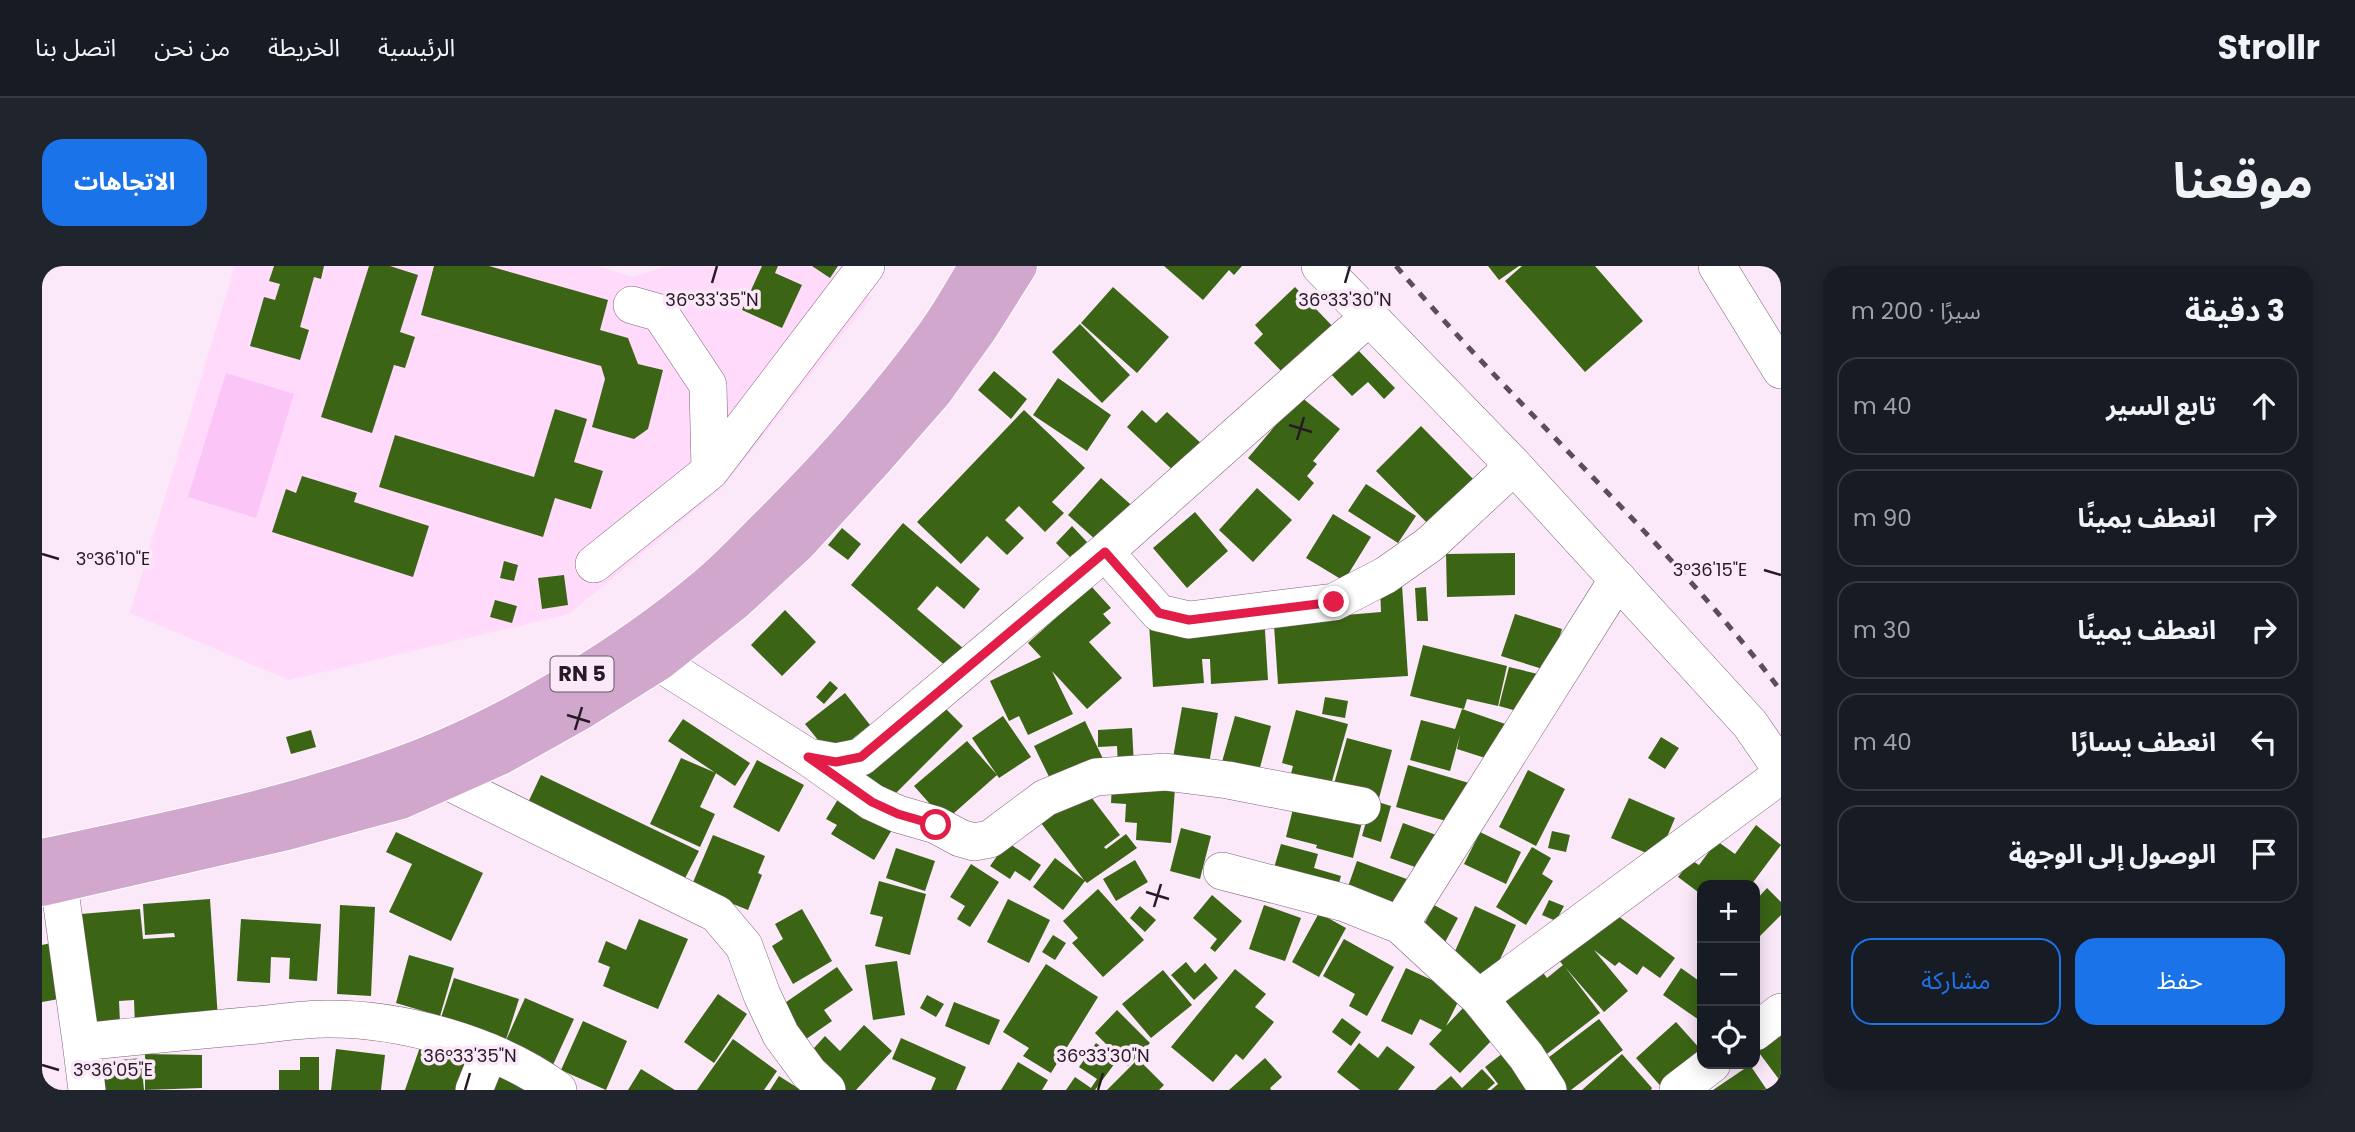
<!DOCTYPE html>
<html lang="ar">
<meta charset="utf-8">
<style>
:root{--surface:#171b24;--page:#20242c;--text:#f1f3f6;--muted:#9ea1a6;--line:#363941;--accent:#1a73e8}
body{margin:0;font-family:Poppins,"Noto Sans Arabic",sans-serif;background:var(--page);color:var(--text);direction:rtl}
.controls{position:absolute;right:21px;bottom:21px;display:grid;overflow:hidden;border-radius:14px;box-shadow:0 4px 18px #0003}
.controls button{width:63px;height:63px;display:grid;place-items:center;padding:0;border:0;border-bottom:2px solid var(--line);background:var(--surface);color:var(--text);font:35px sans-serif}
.stop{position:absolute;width:21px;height:21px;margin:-16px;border:5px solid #e11d48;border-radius:50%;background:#fff}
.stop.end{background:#e11d48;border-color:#fff;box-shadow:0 2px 7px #0008}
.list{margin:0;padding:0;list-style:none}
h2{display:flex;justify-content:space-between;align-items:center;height:91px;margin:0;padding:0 28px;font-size:30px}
h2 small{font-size:23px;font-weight:400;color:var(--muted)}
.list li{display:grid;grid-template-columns:46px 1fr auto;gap:21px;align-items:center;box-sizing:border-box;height:98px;margin:0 14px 14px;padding:0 14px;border:2px solid var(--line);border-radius:21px}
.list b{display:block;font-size:26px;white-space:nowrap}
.list em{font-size:23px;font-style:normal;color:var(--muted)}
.actions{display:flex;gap:14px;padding:21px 28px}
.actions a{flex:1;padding:16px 0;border:2px solid var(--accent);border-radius:21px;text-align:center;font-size:24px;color:var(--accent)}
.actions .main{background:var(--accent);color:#fff}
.icon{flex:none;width:38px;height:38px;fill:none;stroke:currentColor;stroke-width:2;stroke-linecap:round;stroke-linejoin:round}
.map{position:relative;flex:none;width:1739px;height:824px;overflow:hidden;direction:ltr;border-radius:21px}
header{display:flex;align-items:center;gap:42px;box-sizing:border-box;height:98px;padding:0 35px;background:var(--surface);border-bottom:2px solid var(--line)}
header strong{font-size:33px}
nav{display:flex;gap:38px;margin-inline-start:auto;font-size:24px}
.intro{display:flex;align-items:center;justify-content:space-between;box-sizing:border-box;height:168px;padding:0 42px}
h1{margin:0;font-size:49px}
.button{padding:18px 32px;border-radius:21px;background:var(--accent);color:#fff;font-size:24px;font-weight:700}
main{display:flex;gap:42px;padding:0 42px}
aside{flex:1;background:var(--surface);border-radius:21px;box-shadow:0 4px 18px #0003}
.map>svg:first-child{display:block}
.built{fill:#ffdafb}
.green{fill:#fcc5f7}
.building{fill:#3b6515}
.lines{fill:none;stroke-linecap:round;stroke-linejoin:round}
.minor-casing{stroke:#7e637c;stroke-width:38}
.major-casing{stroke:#fff;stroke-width:40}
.minor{stroke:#fff;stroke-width:37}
.major{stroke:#d1a7ce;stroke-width:38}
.rail{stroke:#5b4e59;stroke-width:5;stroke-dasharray:9 9;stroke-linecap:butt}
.route{stroke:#e11d48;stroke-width:9}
.ticks{fill:none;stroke:#261b25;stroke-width:2.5}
.labels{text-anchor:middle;stroke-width:7;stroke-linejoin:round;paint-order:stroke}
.shield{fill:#fbe8f9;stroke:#665865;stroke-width:2}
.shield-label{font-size:21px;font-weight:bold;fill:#261b25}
.ticks-label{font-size:18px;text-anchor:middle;fill:#261b25;stroke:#fbe8f9;stroke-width:7;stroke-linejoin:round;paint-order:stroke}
</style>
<header>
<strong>Strollr</strong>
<nav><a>الرئيسية</a><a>الخريطة</a><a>من نحن</a><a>اتصل بنا</a></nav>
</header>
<div class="intro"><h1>موقعنا</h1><a class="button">الاتجاهات</a></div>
<main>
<aside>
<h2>3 دقيقة<small>سيرًا · 200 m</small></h2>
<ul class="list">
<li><svg class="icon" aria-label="ahead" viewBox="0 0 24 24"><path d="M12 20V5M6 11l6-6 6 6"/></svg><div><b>تابع السير</b></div><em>40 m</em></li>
<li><svg class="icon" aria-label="right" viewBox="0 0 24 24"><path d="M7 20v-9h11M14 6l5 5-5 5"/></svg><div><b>انعطف يمينًا</b></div><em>90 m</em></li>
<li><svg class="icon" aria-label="right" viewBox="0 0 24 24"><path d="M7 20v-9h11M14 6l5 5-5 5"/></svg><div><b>انعطف يمينًا</b></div><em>30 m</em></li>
<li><svg class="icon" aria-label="left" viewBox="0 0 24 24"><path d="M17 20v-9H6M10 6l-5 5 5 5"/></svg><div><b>انعطف يسارًا</b></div><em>40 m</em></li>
<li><svg class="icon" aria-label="arrive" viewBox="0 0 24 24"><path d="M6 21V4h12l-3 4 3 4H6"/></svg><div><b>الوصول إلى الوجهة</b></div></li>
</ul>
<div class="actions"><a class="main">حفظ</a><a>مشاركة</a></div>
</aside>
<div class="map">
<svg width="1739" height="824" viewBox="0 0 1739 824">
<rect width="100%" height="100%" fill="#fbe8f9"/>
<path class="built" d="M193,0H555L591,11L626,0H785L830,31L680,222L527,348L247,414L88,347Z"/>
<path class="green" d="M184,107L252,128L214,252L146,231Z"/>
<path class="building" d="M232,0H282L279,13L272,11L258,61L267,64L258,94L208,80L222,31L233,34L238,18L227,15Z
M327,0H348L376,9L358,66L373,71L363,102L352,99L330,167L279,151Z
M392,0H447L566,34L558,64L586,72L596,98L621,104L606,163L592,173L550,161L563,113L559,100L379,49Z
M720,0H736L733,7L760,19L740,62L700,44Z
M770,0H796L788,12Z
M1122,0H1200L1192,9L1187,4L1161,34Z
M1446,0H1477L1457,14Z
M1480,0H1553L1601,55L1543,106L1463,15Z
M1071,21L1127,71L1095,107L1039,57Z
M1253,21L1295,65L1246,112L1212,77L1221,68L1213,59Z
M1038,58L1088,109L1060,137L1010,86Z
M1313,81L1353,122L1342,133L1326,116L1310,130L1287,106Z
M952,105L985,133L969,153L936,124Z
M1016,112L1069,149L1045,185L991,149Z
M1258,130L1298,163L1271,195L1275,198L1265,210L1272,217L1257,235L1206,192Z
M513,143L545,153L532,196L561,205L549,243L513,232L501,271L337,221L353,169L492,211Z
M982,144L1043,202L1010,236L1022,247L1003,266L977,240L963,254L982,272L965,289L945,270L919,298L875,256Z
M1100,144L1114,157L1125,146L1162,180L1136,209L1085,161Z
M1379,160L1436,218L1391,263L1334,205Z
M260,210L315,227L312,236L387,260L371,311L230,266L244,223L254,227Z
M1059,212L1096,245L1063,282L1026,249Z
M1324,218L1374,250L1356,277L1306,245Z
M1215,222L1250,254L1211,296L1177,264Z
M1153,246L1186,285L1145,322L1111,282Z
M1291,248L1329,271L1302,315L1264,292Z
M861,257L938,323L922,343L895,320L875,343L922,383L906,402L809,319Z
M1030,260L1045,276L1029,292L1014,277Z
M800,262L819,278L806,294L786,279Z
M1473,287V329L1405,331L1404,288Z
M462,295L476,299L472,315L458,312Z
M522,309L526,339L500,343L496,312Z
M1360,319L1366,410L1236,418L1232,359L1304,349L1339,346L1338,321Z
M1049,320L1069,342L1061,348L1069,357L1047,376L1080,412L1045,443L1010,405L1031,448L986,469L977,450L967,455L948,415L999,391L986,377Z
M1384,321L1386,355H1375L1373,322Z
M453,334L475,340L470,357L448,351Z
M743,344L774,376L740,410L709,379Z
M1222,348L1226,414L1169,418L1168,393H1160L1162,417L1111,421L1107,357Z
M1473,348L1520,363L1507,405L1459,390Z
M1381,379L1465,400L1456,440L1425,433L1422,443L1368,430Z
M1467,401L1500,409L1489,449L1457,440Z
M788,415L796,422L782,438L774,431Z
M803,427L828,459L789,490L763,458Z
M892,431L921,460L844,537L815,508Z
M1283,431L1306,435L1303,452L1280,448Z
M1140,441L1176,447L1165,509L1129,503Z
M1420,443L1472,461L1459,497L1415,483L1418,469L1408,505L1368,494L1379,454L1413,463Z
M1254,444L1306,458L1287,526L1247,515L1251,500L1240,497Z
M961,450L989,491L957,512L930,472Z
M1193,450L1229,460L1215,513L1178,503Z
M641,453L708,497L693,520L626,475Z
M1043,455L1063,497L1012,521L992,480Z
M1090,462L1092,499L1076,500L1075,480L1056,481V464Z
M269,464L274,481L249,488L244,471Z
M1619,471L1637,482L1623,503L1606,492Z
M1305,472L1350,484L1336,536L1349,540L1339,576L1320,570L1330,535L1290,525Z
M925,475L955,509L903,555L872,520Z
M639,492L674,507L658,541L673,548L658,581L608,558Z
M715,494L762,519L737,566L691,541Z
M1366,499L1427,517L1415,558L1354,541Z
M1486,504L1523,523L1494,580L1457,561Z
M499,509L657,585L637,624L483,543Z
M1070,518L1133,522L1129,577L1094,574L1095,557L1083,556L1084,538L1069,537Z
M1043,523L1078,569L1062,581L1064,583L1084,568L1095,582L1045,617L1043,615L1021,644L991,621L1013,592L1042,614L999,557Z
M801,525L854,557L832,594L789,568L795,559L784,553Z
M1587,532L1633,552L1616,592L1569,572Z
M1253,535L1321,552L1311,592L1274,582L1275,579L1244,571Z
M1361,557L1397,570L1384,605L1348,592Z
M1714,559L1739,579L1709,619H1660V629L1636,611L1649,594L1657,599L1675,575L1693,588Z
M1139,562L1169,570L1158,613L1128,605Z
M1510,565L1528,569L1524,586L1506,582Z
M354,566L441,607L409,675L347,646L370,598L344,586Z
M1438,566L1479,586L1464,618L1422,598Z
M671,569L723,590L716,607L720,609L706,644L649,621Z
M965,576L999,599L988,615L973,605L968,613L948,600Z
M1239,578L1276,588L1272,602L1299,610L1293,631L1229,612Z
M1490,581L1509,592L1500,608L1511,615L1484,659L1454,641Z
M854,582L893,595L883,625L844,612Z
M1093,594L1106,616L1074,635L1061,613Z
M1315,595L1373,616L1360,653L1302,632Z
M929,598L957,616L928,661L915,653L923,640L908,631Z
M837,615L884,628L868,689L833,680L841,651L828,648Z
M1725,622L1739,636V649L1716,672L1713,669V635Z
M1056,623L1102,674L1061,711L1030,677L1036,672L1021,655Z
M1170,629L1200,655L1173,686L1168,682L1175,673L1151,652Z
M168,633L176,753L93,759L92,734L77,735L78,756L47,759L39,648L98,643L101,673L133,671L132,667L103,669L101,638Z
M966,633L1008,654L987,697L945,676Z
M1507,634L1522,640L1514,655L1500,649Z
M298,639L333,641L329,730L295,728Z
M1222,639L1259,652L1243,695L1207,683Z
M1392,639L1416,652L1401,680L1377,668Z
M1098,640L1114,654L1103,666L1088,652Z
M1433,640L1474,659L1446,719L1406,701Z
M1564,641L1633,692L1618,712L1601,700L1595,709L1577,696L1573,700L1552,684L1586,725L1562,746L1523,701L1558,747L1497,794L1450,734L1495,699L1505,712L1521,699L1511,687Z
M760,643L790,695L751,718L730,680L741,673L733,658Z
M1277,647L1304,662L1277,711L1250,696Z
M199,653L279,658L275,715L247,713L248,692L229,691L228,717L195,715Z
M597,653L646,673L616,743L561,720L568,701L556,696L564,675L584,684Z
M1011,669L1024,677L1013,694L1000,686Z
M1302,673L1352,701L1325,750L1307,740L1313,728L1281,710Z
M9,677L17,733L0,736V679Z
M367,689L412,702L398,750L354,737Z
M855,695L863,749L831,754L823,699Z
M1144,696L1153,707L1163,697L1176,712L1152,734L1129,709Z
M1004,698L1056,731L1009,807L981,790L987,782L961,766Z
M795,701L811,724L782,744L790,755L757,778L734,743Z
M1364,702L1420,728L1404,760L1421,742L1452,772L1418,807L1387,778L1400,764L1378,753L1370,769L1339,755Z
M1639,702L1660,717V756L1621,729Z
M1193,703L1224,728L1213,741L1232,756L1201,794L1194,788L1171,816L1129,781Z
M1121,704L1150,739L1109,772L1080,738Z
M412,712L477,733L461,783L396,761Z
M676,728L705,748L672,797L642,776Z
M885,729L902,738L894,751L878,742Z
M483,732L532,753L510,801L462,779Z
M912,736L958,754L947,779L903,760Z
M1075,744L1108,777L1086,800L1053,767Z
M1300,752L1319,766L1309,780L1290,766Z
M1557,753L1581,784L1529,824H1518L1498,798Z
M541,755L585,775L564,824L519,804Z
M1634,756L1660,785L1622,824L1594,792Z
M822,759L850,785L814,824H797L763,792L783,770L798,785Z
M1739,766V816L1715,784Z
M859,772L924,801L914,824H889L894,812L850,793Z
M691,773L735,805L722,824H655Z
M1054,777L1076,793L1053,824H1024L1033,811L1049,822L1055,813L1037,801Z
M1317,777L1336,792L1345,780L1373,801L1356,824H1318L1295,806Z
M378,781L412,793L413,788L428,793L418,824H363Z
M294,783L343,789L339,824H289Z
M1461,787L1488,824H1449L1456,818L1443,801Z
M103,788L160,789V822L103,824Z
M1580,788L1610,822L1609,824H1540Z
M258,791H277V824H237V804H258Z
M99,792L102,824H61L58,796Z
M1223,792L1240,811L1228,822L1229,824H1187Z
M1096,793L1122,819L1117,824H1065Z
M976,796L1006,814L1000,824H959Z
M1708,799L1725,824H1671Z
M599,803L633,824H586Z
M1440,803L1453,817L1445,824H1393L1409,810L1420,822Z
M450,806L497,824H444Z
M737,810L759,824H728Z"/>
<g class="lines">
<g class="minor-casing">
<path id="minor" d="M1278,0L1472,200L1708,458L1739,503
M1675,0L1739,104
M590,39L618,47L666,119L668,205
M1063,286L1117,347L1147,354L1292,336L1344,309L1388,278L1472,200
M552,298L668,205L824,0
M616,396L766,491L794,496L819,491L1063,286L1328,50
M766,491L830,536L856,548L894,559L918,572L932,576L948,573L1003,532L1054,511L1123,506L1186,514L1320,540
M405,515L675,648L702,680L720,729L739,769L767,807L785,824
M1180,605L1303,637L1358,659L1437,732L1484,790L1506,824
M17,618L39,776C94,770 149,765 204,760C231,758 258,753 284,753C360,752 455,779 516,824
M1358,659L1576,313
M1437,732L1739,509
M1713,766L1739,746
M39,776L45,824
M432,824L447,787
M1636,824L1670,798"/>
</g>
<g class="major-casing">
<path id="major" d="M0,592C127,565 258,539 379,492C477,453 584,388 665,320C686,303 704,283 723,264C785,203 842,139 893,69C909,47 922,23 936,0
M0,621L245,565L359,534L458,490L540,444L616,396L693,335L756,277L830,196L892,125L937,62L976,0"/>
</g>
<use href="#minor" class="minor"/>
<use href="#major" class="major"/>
<path class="rail" d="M1354,0C1477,145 1624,273 1739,425"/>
</g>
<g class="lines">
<path class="route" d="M894,559L856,548L830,536L766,491L794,496L819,491L1063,286L1117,347L1147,354L1292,336"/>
</g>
<path class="ticks" d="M670,17L675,0M1303,17L1308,0M1247,159L1270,166M1255,174L1262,151M0,288L17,293M1722,304L1739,309M525,449L548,456M533,464L540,441M1104,626L1127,633M1112,641L1119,618M0,799L17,804M423,824L428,807M1056,824L1061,807"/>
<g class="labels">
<rect class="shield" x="508.5" y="390.5" width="63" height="35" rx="5"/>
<g class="shield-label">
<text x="540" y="415">RN 5</text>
</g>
</g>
<g class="ticks-label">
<text x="670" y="40">36°33'35"N</text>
<text x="1303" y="40">36°33'30"N</text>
<text x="71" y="299">3°36'10"E</text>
<text x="1668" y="310">3°36'15"E</text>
<text x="428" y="796">36°33'35"N</text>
<text x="1061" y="796">36°33'30"N</text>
<text x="71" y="810">3°36'05"E</text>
</g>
</svg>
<div class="controls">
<button>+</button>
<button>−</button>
<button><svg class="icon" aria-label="locate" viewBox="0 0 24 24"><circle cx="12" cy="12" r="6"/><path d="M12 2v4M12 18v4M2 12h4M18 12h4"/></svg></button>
</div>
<div class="stop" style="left:894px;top:559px"></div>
<div class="stop end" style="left:1292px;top:336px"></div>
</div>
</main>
